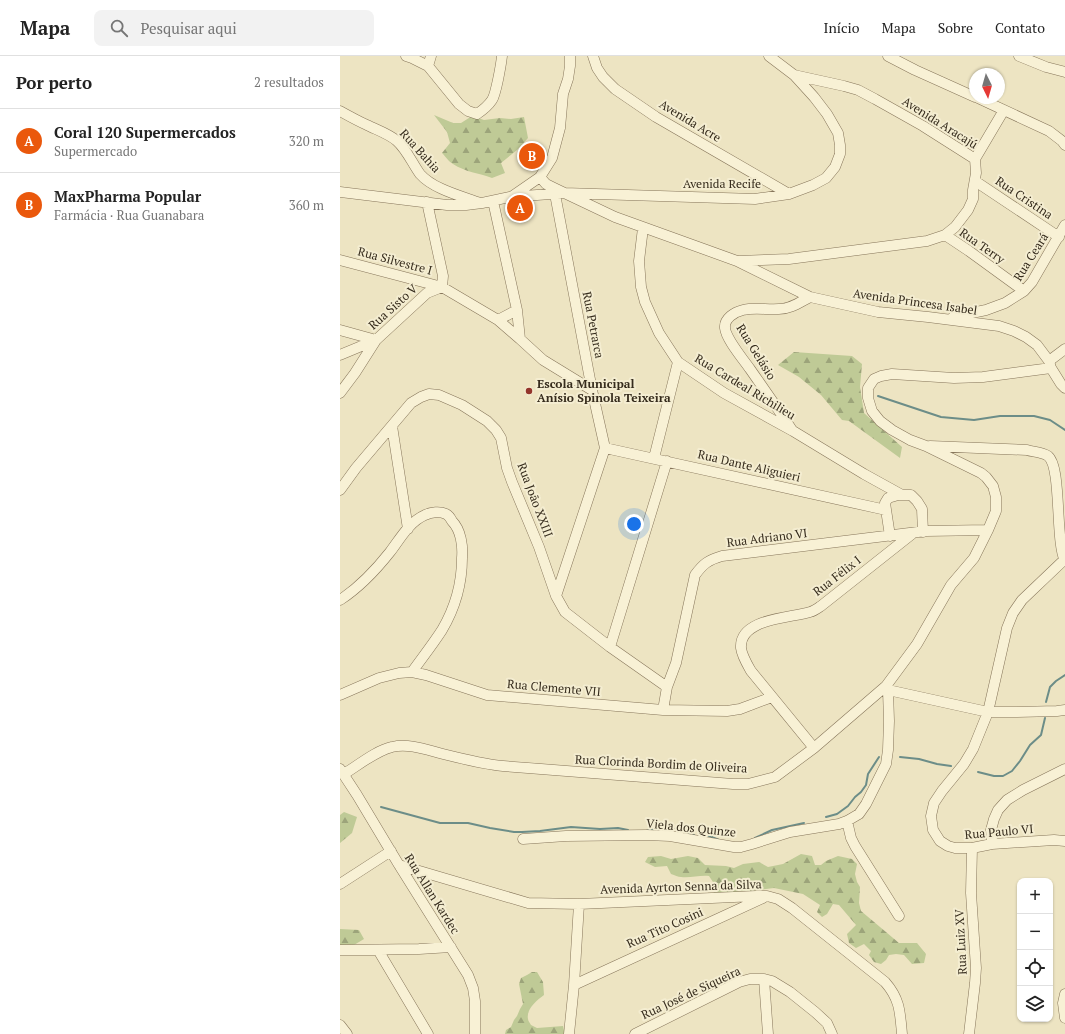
<!DOCTYPE html>
<html lang="pt">
<meta charset="utf-8">
<style>
:root{--surface:#fff;--page:#f2f2f2;--text:#222;--muted:#767676;--line:#e0e0e0;--accent:#ea580c}
body{margin:0;font-family:"PT Serif",serif;background:var(--page);color:var(--text)}
.controls{position:absolute;right:12px;bottom:12px;display:grid;overflow:hidden;border-radius:8px;box-shadow:0 1px 3px #0004}
.controls button{width:36px;height:36px;display:grid;place-items:center;padding:0;border:0;border-bottom:1px solid var(--line);background:var(--surface);color:var(--text);font:20px sans-serif}
.compass{position:absolute;left:629px;top:12px;width:36px;height:36px;border-radius:50%;background:var(--surface);box-shadow:0 1px 3px #0004;rotate:175deg}
.you{position:absolute;left:294px;top:468px;width:14px;height:14px;margin:-10px;border:3px solid #fff;border-radius:50%;background:#1a73e8;box-shadow:0 0 0 6px #1a73e833}
.badge{display:grid;place-items:center;width:26px;height:26px;border-radius:50%;background:var(--accent);color:#fff;font-size:13px;font-weight:700}
.pin{position:absolute;translate:-50% -50%;border:2px solid #fff;box-shadow:0 1px 4px #0006}
.list{margin:0;padding:0;list-style:none}
h2{display:flex;justify-content:space-between;align-items:center;height:52px;margin:0;padding:0 16px;font-size:17px}
h2 small{font-size:13px;font-weight:400;color:var(--muted)}
.list li{display:grid;grid-template-columns:26px 1fr auto;gap:12px;align-items:center;box-sizing:border-box;height:64px;padding:0 16px;border-top:1px solid var(--line)}
.list b{display:block;font-size:15px;white-space:nowrap}
.list p{margin:0;font-size:13px;white-space:nowrap;color:var(--muted)}
.list em{font-size:13px;font-style:normal;color:var(--muted)}
.icon{flex:none;width:22px;height:22px;fill:none;stroke:currentColor;stroke-width:2;stroke-linecap:round;stroke-linejoin:round}
.map{position:relative;flex:none;width:725px;height:978px;overflow:hidden}
header{display:flex;align-items:center;gap:24px;box-sizing:border-box;height:56px;padding:0 20px;background:var(--surface);border-bottom:1px solid var(--line)}
header strong{font-size:19px}
nav{display:flex;gap:22px;margin-inline-start:auto;font-size:14px}
.search{width:280px;height:36px;background:var(--page);display:flex;align-items:center;gap:10px;box-sizing:border-box;padding:0 14px;border-radius:8px;color:var(--muted);font-size:15px}
main{display:flex}
aside{flex:1;background:var(--surface)}
.map>svg:first-child{display:block}
.forest{fill:url(#forest-firs)}
.lines{fill:none;stroke-linecap:round;stroke-linejoin:round}
.stream{stroke:#6c8d88;stroke-width:2}
.minor-casing{stroke:#86755a;stroke-width:11}
.minor{stroke:#f8f1d5;stroke-width:10}
.poi-dot{fill:#93342b;stroke:#f4edd1;stroke-width:1.5}
.labels{text-anchor:middle;stroke-width:4;stroke-linejoin:round;paint-order:stroke}
.street-label{font-size:12px;fill:#362c1d;stroke:#f4edd1}
.poi-label{font-size:12px;font-weight:bold;fill:#362c1d;stroke:#f4edd1;text-anchor:start}
</style>
<header>
<strong>Mapa</strong>
<div class="search"><svg class="icon" aria-label="search" viewBox="0 0 24 24"><circle cx="10" cy="10" r="6"/><path d="M15 15l6 6"/></svg>Pesquisar aqui</div>
<nav><a>Início</a><a>Mapa</a><a>Sobre</a><a>Contato</a></nav>
</header>
<main>
<aside>
<h2>Por perto<small>2 resultados</small></h2>
<ul class="list">
<li><span class="badge">A</span><div><b>Coral 120 Supermercados</b><p>Supermercado</p></div><em>320 m</em></li>
<li><span class="badge">B</span><div><b>MaxPharma Popular</b><p>Farmácia · Rua Guanabara</p></div><em>360 m</em></li>
</ul>
</aside>
<div class="map">
<svg width="725" height="978" viewBox="0 0 725 978">
<defs>
<pattern id="forest-firs" width="22" height="20" patternUnits="userSpaceOnUse"><rect width="22" height="20" fill="#bfca96"/><path d="M5 1l3.5 6h-7zM16 11l3.5 6h-7z" fill="#9ca47a"/></pattern>
</defs>
<rect width="100%" height="100%" fill="#ede4c2"/>
<path class="forest" d="M94,59L113,67H121L132,60L144,64L160,62L171,63L184,61L188,82L177,94L161,107L165,117L152,122C139,117 125,116 113,108C109,106 106,101 102,97L110,87L107,76Z
M454,296L512,300L522,308L520,331L524,357L562,391L560,402L509,365L502,364L481,339L459,321L438,309Z
M4,756L17,761L12,777L0,787V759Z
M461,798L472,800L475,809H481L486,805L498,800L512,803L517,808L515,818L517,826L520,831L519,847L521,855L559,887H577L586,898L584,907L572,908L564,899L556,898L549,899L546,904L541,908L534,906L529,899L531,895L524,888L516,892L509,887L507,878L516,869L499,849L493,848L487,858L482,861L477,856L480,849L463,838L434,832L392,837L375,838L370,832L373,826L369,820C360,819 351,822 341,821C338,821 335,819 331,818L327,810L315,811L305,806L308,801L321,800L331,803L348,800L358,802L365,809L386,810L394,812L403,808L419,806L428,811L443,808Z
M0,873L19,874L24,883L14,889L0,890Z
M192,916H197L203,926L204,939C197,944 186,953 188,963C188,965 190,967 191,969L197,972L223,970L225,978H165L166,974L171,971L174,964L177,960L180,953L183,948L179,928L181,922L187,919Z"/>
<g class="lines">
<path class="stream" d="M538,340L601,361L634,364L660,360H694L710,364L725,374
M706,646L710,631L716,625L725,619
M560,701L579,703L597,708L611,710
M638,716L654,720H663L672,715L680,705L690,689L701,679L705,662
M41,751L100,767H128L150,772L174,776H182L200,775L231,771L260,773L278,772L288,774
M486,761L497,758L508,750L515,741L521,736L526,729L528,718L539,701
M306,775C321,771 340,771 354,779
M360,781L367,779L379,784
M415,782L432,774L464,767"/>
<g class="minor-casing">
<path id="minor" d="M66,0L72,2L88,10L119,48L128,55L137,58C143,54 148,50 152,44C156,38 161,9 162,0
M253,0L257,12L263,21L275,33L316,61L449,138
M548,0L575,14L635,41
M679,0L706,11L725,16
M88,10L91,0
M638,42L709,75L722,85L725,89
M0,55C9,60 18,65 27,69C37,74 49,78 57,85C67,94 72,107 80,118C93,133 121,140 140,147
M635,103L664,54
M200,121L206,128L214,132L275,161L397,205L470,241L538,256L588,261L659,270L674,275L686,281L697,289L709,305L711,312L721,328L725,332
M635,125L719,181
M0,136L107,149H126L142,147L170,141L224,137L415,143L449,138L473,129L486,122L495,111L500,98V89L498,77L487,58L474,41L454,19L429,0
M215,138L252,334L265,392L216,540
M171,141L200,121L212,102L220,72L223,38L228,23L230,10V0
M153,145L177,254L180,283
M87,146L103,220L102,231
M303,172L299,205L301,231L305,246L319,277L338,306L384,337L453,375L524,418L562,439
M605,179L629,195L684,235
M0,204L102,231L158,264L180,283L203,304L252,334
M399,205L449,203L587,185L605,179L615,171L628,154L633,143V134L636,117L635,103L583,70L535,43L518,34L504,30L454,19
M613,261L646,254L665,247L684,235L692,226L725,169
M158,264L177,254
M0,274L36,284
M0,299L36,284
M709,305L725,293
M0,337L15,317L36,284L87,237L102,231
M52,370L68,473
M452,374C438,353 424,333 410,313C403,303 386,283 385,272C384,262 395,256 403,254C415,251 427,254 439,253C451,253 460,246 470,241
M590,390L687,394C693,396 702,396 708,400C722,411 715,485 725,505
M265,392L546,454
M314,402L338,306
M0,434L16,412L71,347L81,341L89,338L99,339L122,349L147,365L156,374L161,382L167,412L172,426L199,491L216,540L225,556L270,591L327,631
M550,480L545,447L548,442L558,439H571L577,445L582,453L583,476
M725,503L682,544L673,557L667,572L648,656L633,693L624,708L602,735L594,747L591,760L593,774L600,785L608,790L615,792H632L652,788L714,784L725,785
M0,544C20,531 35,515 50,496C60,483 69,466 85,459C91,456 100,455 106,458C108,459 111,463 112,465C121,474 123,490 122,502C122,527 115,552 102,574C93,588 82,602 72,616
M270,591L327,405
M548,634L648,656H677L717,655L725,654
M0,639L39,622L59,617L72,616L86,619L147,639L323,654L387,655L400,653L432,641
M323,654L327,631L336,607L355,519C363,508 368,504 382,500L586,475L648,474
M474,692L411,615C407,608 402,600 401,592C399,562 451,562 470,556C474,555 478,552 481,550L572,478
M0,713L17,739L59,809L128,919L133,932L135,945V978
M4,718C17,710 37,694 52,691C69,687 87,694 103,698C123,703 143,708 163,710L393,728H408L435,721L474,692L546,630L577,588L611,529L634,502L648,474L656,455V441L653,430L646,421L641,417L586,390L570,384L552,374L540,365L532,355L528,342V332L534,323L541,320L552,318L614,322L643,321L711,312
M507,765L511,782L515,790L559,860
M183,783L226,780L307,779L330,780L394,791H401L412,788L450,776L499,768L507,765L519,758L526,748L546,708L548,694L549,665L548,634L546,630
M652,788L651,774L654,763L658,754L667,744L683,734L725,713
M59,809L188,847L239,848L416,840H427L438,843L452,852L545,926C560,943 560,956 562,978
M0,828L51,795
M0,894L79,893L111,891
M38,894L88,978
M424,923L428,978
M234,929L423,842
M725,938L723,947L725,962
M0,969L7,978
M229,978L234,929L239,848
M295,978L399,926L410,923H424L432,925L450,936L475,956L487,967L492,978
M629,978L635,927L636,912L631,837L632,792"/>
</g>
<use href="#minor" class="minor"/>
</g>
<circle class="poi-dot" cx="189" cy="335" r="4"/>
<g class="labels">
<g class="street-label">
<text transform="translate(350 65) rotate(31)" y="4">Avenida Acre</text>
<text transform="translate(600 67) rotate(32)" y="4">Avenida Aracajú</text>
<text transform="translate(80 95) rotate(48)" y="4">Rua Bahia</text>
<text x="382" y="132">Avenida Recife</text>
<text transform="translate(684 142) rotate(34)" y="4">Rua Cristina</text>
<text transform="translate(642 190) rotate(35)" y="4">Rua Terry</text>
<text transform="translate(691 201) rotate(-58)" y="4">Rua Ceará</text>
<text transform="translate(55 205) rotate(15)" y="4">Rua Silvestre I</text>
<text transform="translate(575 246) rotate(8)" y="4">Avenida Princesa Isabel</text>
<text transform="translate(53 251) rotate(-42)" y="4">Rua Sisto V</text>
<text transform="translate(253 269) rotate(79)" y="4">Rua Petrarca</text>
<text transform="translate(416 296) rotate(58)" y="4">Rua Gelásio</text>
<text transform="translate(405 331) rotate(31)" y="4">Rua Cardeal Richilieu</text>
<text transform="translate(409 410) rotate(13)" y="4">Rua Dante Aliguieri</text>
<text transform="translate(195 444) rotate(69)" y="4">Rua João XXIII</text>
<text transform="translate(427 482) rotate(-7)" y="4">Rua Adriano VI</text>
<text transform="translate(497 520) rotate(-38)" y="4">Rua Félix I</text>
<text transform="translate(214 632) rotate(5)" y="4">Rua Clemente VII</text>
<text transform="translate(321 708) rotate(3)" y="4">Rua Clorinda Bordim de Oliveira</text>
<text transform="translate(351 772) rotate(6)" y="4">Viela dos Quinze</text>
<text transform="translate(659 776) rotate(-5)" y="4">Rua Paulo VI</text>
<text transform="translate(341 831) rotate(-2)" y="4">Avenida Ayrton Senna da Silva</text>
<text transform="translate(92 838) rotate(58)" y="4">Rua Allan Kardec</text>
<text transform="translate(325 872) rotate(-24)" y="4">Rua Tito Cosini</text>
<text transform="translate(621 886) rotate(-93)" y="4">Rua Luiz XV</text>
<text transform="translate(351 937) rotate(-25)" y="4">Rua José de Siqueira</text>
</g>
<g class="poi-label">
<text x="197" y="332">Escola Municipal<tspan x="197" dy="14">Anísio Spinola Teixeira</tspan></text>
</g>
</g>
</svg>
<div class="controls">
<button>+</button>
<button>−</button>
<button><svg class="icon" aria-label="locate" viewBox="0 0 24 24"><circle cx="12" cy="12" r="6"/><path d="M12 2v4M12 18v4M2 12h4M18 12h4"/></svg></button>
<button><svg class="icon" aria-label="layers" viewBox="0 0 24 24"><path d="M12 4l9 5-9 5-9-5zM3 14l9 5 9-5"/></svg></button>
</div>
<svg class="compass" viewBox="-18 -18 36 36"><path d="M0-13l5 13h-10z" fill="#e53935"/><path d="M0 13l5-13h-10z" fill="#767676"/></svg>
<div class="you"></div>
<div class="pin badge" style="left:180px;top:152px">A</div>
<div class="pin badge" style="left:192px;top:100px">B</div>
</div>
</main>
